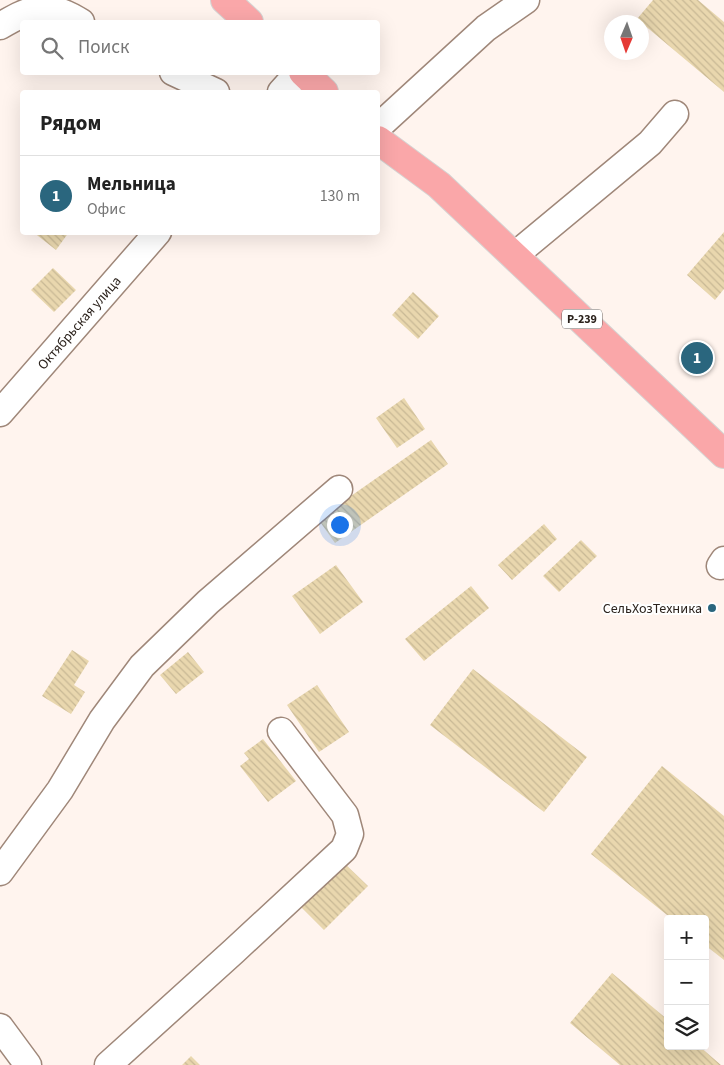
<!DOCTYPE html>
<html lang="ru">
<meta charset="utf-8">
<style>
:root{--surface:#fff;--page:#f6f6f6;--text:#222;--muted:#767676;--line:#e0e0e0;--accent:#2a667e}
body{margin:0;font-family:"Source Sans 3",sans-serif;background:var(--page);color:var(--text)}
.controls{position:absolute;right:15px;bottom:15px;display:grid;overflow:hidden;border-radius:5px;box-shadow:0 5px 20px #0002}
.controls button{width:45px;height:45px;display:grid;place-items:center;padding:0;border:0;border-bottom:1px solid var(--line);background:var(--surface);color:var(--text);font:25px sans-serif}
.compass{position:absolute;left:604px;top:15px;width:45px;height:45px;border-radius:50%;background:var(--surface);box-shadow:0 5px 20px #0002;rotate:182deg}
.you{position:absolute;left:339px;top:524px;width:18px;height:18px;margin:-12px;border:4px solid #fff;border-radius:50%;background:#1a73e8;box-shadow:0 0 0 8px #1a73e833}
.badge{display:grid;place-items:center;width:32px;height:32px;border-radius:50%;background:var(--accent);color:#fff;font-size:16px;font-weight:700}
.pin{position:absolute;translate:-50% -50%;border:2px solid #fff;box-shadow:0 1px 5px #0006}
.list{margin:0;padding:0;list-style:none}
h2{display:flex;justify-content:space-between;align-items:center;height:65px;margin:0;padding:0 20px;font-size:21px}
h2 small{font-size:16px;font-weight:400;color:var(--muted)}
.list li{display:grid;grid-template-columns:32px 1fr auto;gap:15px;align-items:center;box-sizing:border-box;height:80px;padding:0 20px;border-top:1px solid var(--line)}
.list b{display:block;font-size:19px;white-space:nowrap}
.list p{margin:0;font-size:16px;white-space:nowrap;color:var(--muted)}
.list em{font-size:16px;font-style:normal;color:var(--muted)}
.icon{flex:none;width:28px;height:28px;fill:none;stroke:currentColor;stroke-width:2;stroke-linecap:round;stroke-linejoin:round}
.map{position:relative;flex:none;width:724px;height:1065px;overflow:hidden}
.search{position:absolute;background:var(--surface);box-shadow:0 5px 20px #0002;left:20px;top:20px;width:360px;height:55px;display:flex;align-items:center;gap:12px;box-sizing:border-box;padding:0 18px;border-radius:5px;color:var(--muted);font-size:19px}
.panel{position:absolute;background:var(--surface);box-shadow:0 5px 20px #0002;left:20px;top:90px;width:360px;height:145px;border-radius:5px}
.map>svg:first-child{display:block}
.building{fill:url(#building-back-hatch)}
.lines{fill:none;stroke-linecap:round;stroke-linejoin:round}
.minor-casing{stroke:#9f8779;stroke-width:29}
.highway-casing{stroke:#d5d3d2;stroke-width:30}
.minor{stroke:#fff;stroke-width:26}
.highway{stroke:#faa7a9;stroke-width:28}
.poi-dot{fill:#2a667e;stroke:#fff;stroke-width:2}
.labels{text-anchor:middle;stroke-width:4;stroke-linejoin:round;paint-order:stroke}
.shield{fill:#fff;stroke:#6b6460;stroke-width:1}
.shield-label{font-size:12px;font-weight:bold;fill:#2b221c}
.street-label{font-size:14px;fill:#2b221c;stroke:#fff}
.poi-label{font-size:14px;fill:#2b221c;stroke:#fff;text-anchor:end}
</style>
<div class="map">
<svg width="724" height="1065" viewBox="0 0 724 1065">
<defs>
<pattern id="building-back-hatch" width="6" height="6" patternUnits="userSpaceOnUse" patternTransform="scale(1.25)"><rect width="6" height="6" fill="#e9d7ae"/><path d="M-1 5l2 2M0 0l6 6M5-1l2 2" fill="none" stroke="#c8b895"/></pattern>
</defs>
<rect width="100%" height="100%" fill="#fff4ee"/>
<path class="building" d="M653,0H698L724,22V92L637,19Z
M33,232H69L56,250Z
M724,232V289L715,300L687,275Z
M53,268L76,290L54,312L31,290Z
M413,292L439,316L418,339L392,315Z
M404,398L425,429L397,448L376,418Z
M431,440L448,464L335,543L318,519Z
M544,524L557,539L512,580L498,565Z
M581,540L597,556L559,592L543,576Z
M336,565L363,602L320,634L292,596Z
M471,586L489,608L424,661L405,639Z
M72,650L89,661L74,685L85,692L71,714L42,696Z
M188,652L204,672L176,694L160,675Z
M473,669L587,757L544,812L430,725Z
M317,685L349,732L319,752L287,705Z
M263,739L296,781L268,802L240,766L249,759L244,753Z
M662,766L724,816V960L705,945V919H672L591,854Z
M342,861L368,886L324,930L299,905Z
M612,973L668,1020V1046H699L721,1065H620L570,1023Z
M191,1056L200,1065H182Z"/>
<g class="lines">
<g class="minor-casing">
<g id="minor">
<path d="M0,26C32,7 48,1 81,22"/>
<path d="M173,72L216,92"/>
<path d="M281,92L299,72"/>
<path d="M378,127L486,28L526,0"/>
<path d="M515,255L650,143L675,114"/>
<path id="s1" d="M0,413L158,232"/>
<path d="M720,566L724,560"/>
<path d="M0,872L60,790L102,720L142,666L208,602L339,489"/>
<path d="M0,1027L28,1065"/>
<path d="M108,1065L234,951L344,849L350,834L345,815L281,731"/>
</g>
</g>
<g class="highway-casing">
<path id="highway" d="M225,0L249,22
M303,72L324,92
M378,140L439,185L724,454"/>
</g>
<use href="#minor" class="minor"/>
<use href="#highway" class="highway"/>
</g>
<circle class="poi-dot" cx="712" cy="608" r="5"/>
<g class="labels">
<rect class="shield" x="562" y="309.5" width="40" height="19" rx="4"/>
<g class="shield-label">
<text x="582" y="323">Р-239</text>
</g>
<g class="street-label">
<text dy="5" stroke="none"><textPath href="#s1" startOffset="120">Октябрьская улица</textPath></text>
</g>
<g class="poi-label">
<text x="702" y="613">СельХозТехника</text>
</g>
</g>
</svg>
<div class="controls">
<button>+</button>
<button>−</button>
<button><svg class="icon" aria-label="layers" viewBox="0 0 24 24"><path d="M12 4l9 5-9 5-9-5zM3 14l9 5 9-5"/></svg></button>
</div>
<svg class="compass" viewBox="-18 -18 36 36"><path d="M0-13l5 13h-10z" fill="#e53935"/><path d="M0 13l5-13h-10z" fill="#767676"/></svg>
<div class="you"></div>
<div class="pin badge" style="left:697px;top:358px">1</div>
<div class="search"><svg class="icon" aria-label="search" viewBox="0 0 24 24"><circle cx="10" cy="10" r="6"/><path d="M15 15l6 6"/></svg>Поиск</div>
<section class="panel">
<h2>Рядом<small></small></h2>
<ul class="list">
<li><span class="badge">1</span><div><b>Мельница</b><p>Офис</p></div><em>130 m</em></li>
</ul>
</section>
</div>
